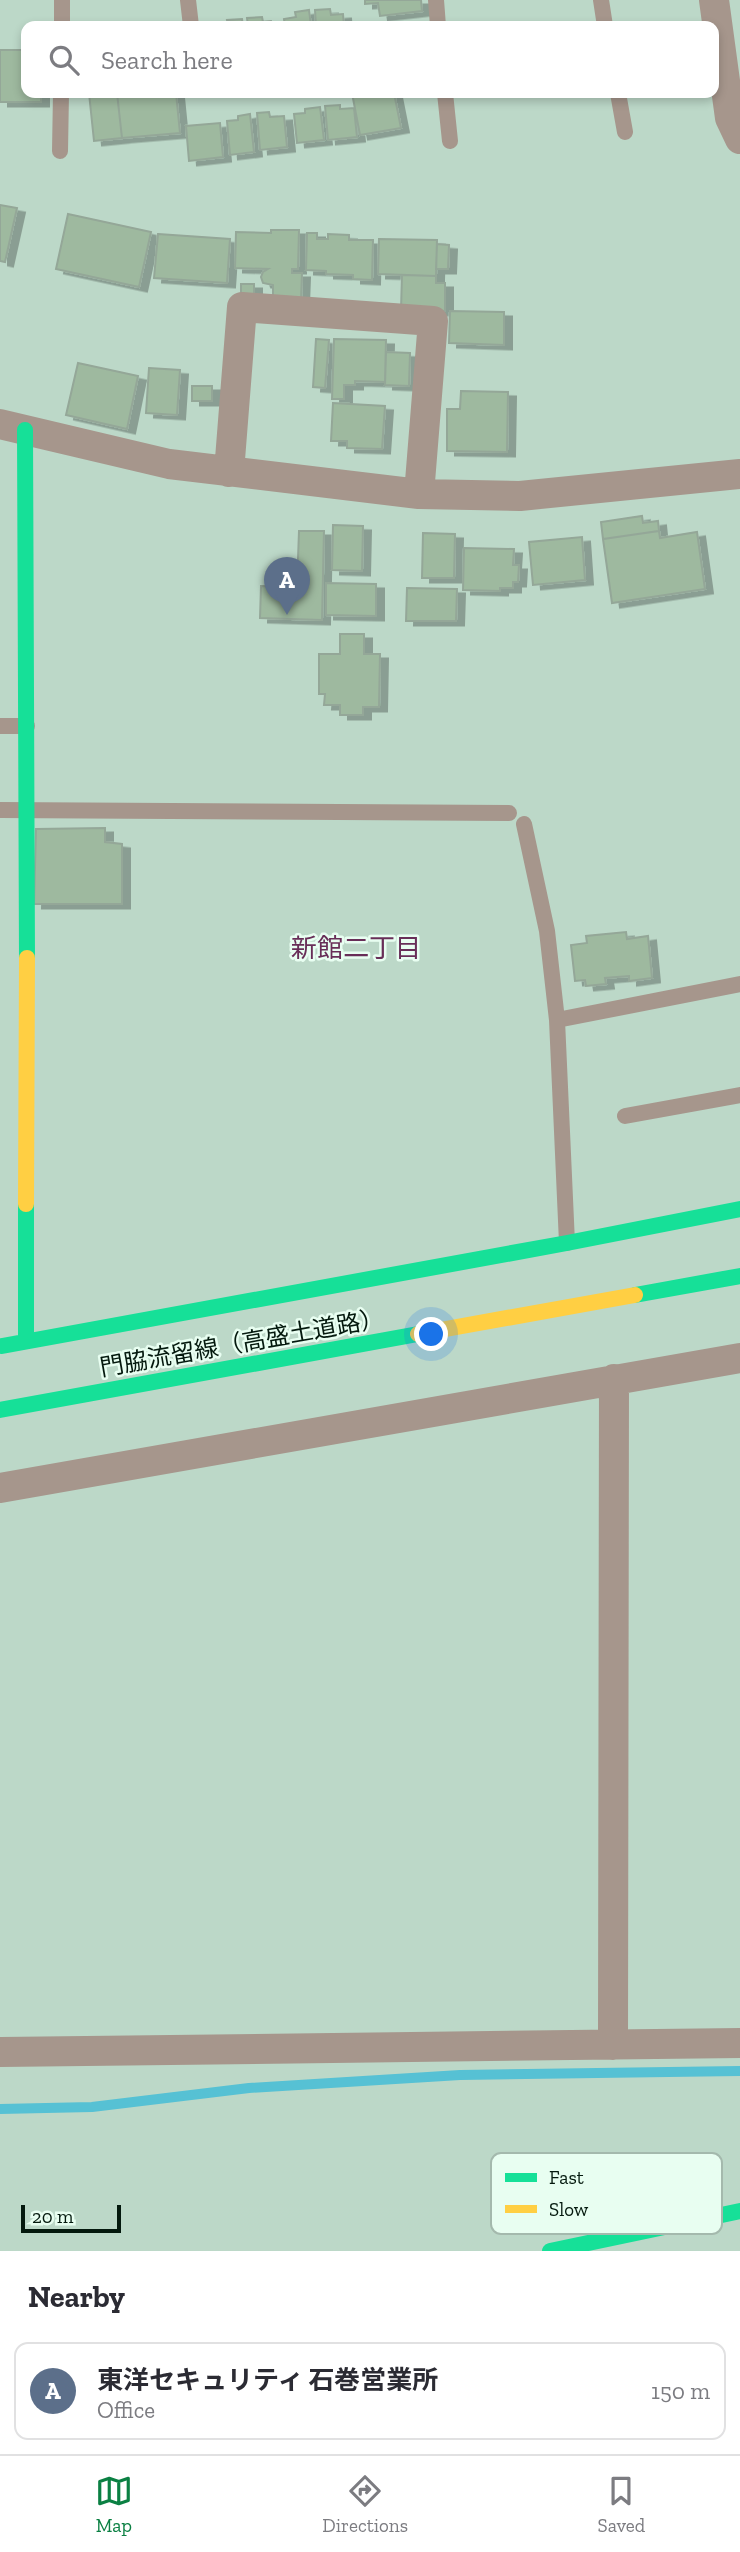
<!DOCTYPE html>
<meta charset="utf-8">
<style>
:root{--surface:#fff;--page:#f2f2f3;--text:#2b2b33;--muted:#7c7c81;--line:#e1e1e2;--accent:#0b8043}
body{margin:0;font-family:"Zilla Slab","Noto Sans JP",serif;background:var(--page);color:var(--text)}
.scale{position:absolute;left:21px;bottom:18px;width:100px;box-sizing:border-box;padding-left:7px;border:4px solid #04190e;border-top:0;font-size:19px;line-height:24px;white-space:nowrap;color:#04190e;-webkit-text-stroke:5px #e8fef1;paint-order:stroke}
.you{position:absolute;left:432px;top:1335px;width:24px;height:24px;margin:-18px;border:5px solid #fff;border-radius:50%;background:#1a73e8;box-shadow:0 0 0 10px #1a73e833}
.badge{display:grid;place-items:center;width:46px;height:46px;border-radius:50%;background:var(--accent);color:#fff;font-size:23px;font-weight:700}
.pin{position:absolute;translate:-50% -58px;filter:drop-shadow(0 2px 4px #0008)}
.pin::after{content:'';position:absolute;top:37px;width:24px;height:21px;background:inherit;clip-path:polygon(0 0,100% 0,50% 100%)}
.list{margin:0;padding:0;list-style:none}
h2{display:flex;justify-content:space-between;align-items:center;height:91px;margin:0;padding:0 28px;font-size:30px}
h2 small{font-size:23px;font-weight:400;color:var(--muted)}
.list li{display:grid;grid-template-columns:46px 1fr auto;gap:21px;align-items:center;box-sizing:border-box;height:98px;margin:0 14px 14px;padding:0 14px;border:2px solid var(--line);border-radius:14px}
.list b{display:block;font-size:26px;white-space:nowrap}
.list p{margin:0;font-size:23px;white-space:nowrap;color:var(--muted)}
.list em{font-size:23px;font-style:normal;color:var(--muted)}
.icon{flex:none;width:38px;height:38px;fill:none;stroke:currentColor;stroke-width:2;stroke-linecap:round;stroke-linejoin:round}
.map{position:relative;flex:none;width:740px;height:2251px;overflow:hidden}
.search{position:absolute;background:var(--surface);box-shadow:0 4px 10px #0003;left:21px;right:21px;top:21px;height:77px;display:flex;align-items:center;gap:18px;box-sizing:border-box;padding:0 24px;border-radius:14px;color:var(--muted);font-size:26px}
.sheet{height:203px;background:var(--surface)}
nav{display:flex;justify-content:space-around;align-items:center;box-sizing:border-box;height:98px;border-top:2px solid var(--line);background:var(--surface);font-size:19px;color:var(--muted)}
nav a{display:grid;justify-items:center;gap:4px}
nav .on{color:var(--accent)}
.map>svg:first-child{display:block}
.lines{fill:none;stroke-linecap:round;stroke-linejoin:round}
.stream{stroke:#56c1d4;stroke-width:10}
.building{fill:#9eb99f;stroke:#94a798;stroke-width:2;filter:url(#shadow)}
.lane{stroke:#a6968c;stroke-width:16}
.street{stroke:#a6968c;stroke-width:30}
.fast{stroke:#16e098;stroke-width:16}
.slow{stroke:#ffcf43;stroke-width:16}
.labels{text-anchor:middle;stroke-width:5;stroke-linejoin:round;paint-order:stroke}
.street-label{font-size:24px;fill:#04190e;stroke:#e8fef1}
.neighbourhood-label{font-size:26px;fill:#682e58;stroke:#e8fef1}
.key{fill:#e8fef1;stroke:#a4b9ad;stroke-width:2}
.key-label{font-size:19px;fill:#04190e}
</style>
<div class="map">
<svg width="740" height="2251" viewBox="0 0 740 2251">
<defs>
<filter id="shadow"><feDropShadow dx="8" dy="4.5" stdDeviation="0" flood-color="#0004"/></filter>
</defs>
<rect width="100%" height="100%" fill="#bcd8c8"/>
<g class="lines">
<path class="stream" d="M0,2109L92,2107L249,2088L460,2075L740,2071"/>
</g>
<path class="building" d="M365,0H421L422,11L380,16L378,3L365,4Z
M330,9L331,15L343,14L344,26H316L315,10Z
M309,10L311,26H285L284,19L296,17L295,12Z
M262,17L263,22L271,21L272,26H248L247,18Z
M242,19L243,26H219L228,25L227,20Z
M0,50H26V93H41V102H0Z
M89,93H117L122,138L94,141Z
M117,93H176L180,133L122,138Z
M352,93H394L401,128L360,135Z
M340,105V109L354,108L357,137L328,140L325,106Z
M320,107L324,140L297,143L294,114L305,113V109Z
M269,112L270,117L284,116L287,147L260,150L257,113Z
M250,114L254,152L230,155L227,121L238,120V116Z
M220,123L223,157L189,161L186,126Z
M0,205L17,208L5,262L0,261Z
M68,214L151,232L139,287L56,269Z
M271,230H299L298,269H292V273H302L301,300H273V285L263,283L261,277L263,272L268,269L235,268L236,232L271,233Z
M307,233H317V239H328V234L349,235V240H373L372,280L353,279V275L326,274V271L306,270Z
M158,234L230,239L227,283L154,278Z
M379,239L437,240L436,276L378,274Z
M437,244L449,245L448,269H436Z
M402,275L436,276V283H445V311L401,310Z
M241,284H254V295H241Z
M450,311L504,312V345L449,343Z
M316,339L329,340L325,388L313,387Z
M334,339L386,340L385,382L355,381V385H344V399H332Z
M386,352L410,353L409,386L385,385Z
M78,363L138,376L127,429L66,415Z
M149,368L180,370L177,415L146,413Z
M192,386H212V401H192Z
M461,391L508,392L507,452L447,451V409H460Z
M333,403L385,406L382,449L347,448V441H331Z
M642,516L643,523L658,521L659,531L603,539L601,522Z
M333,525L363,526L362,571L332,570Z
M299,531H324L322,620L260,618L261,586L297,587Z
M659,531L660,538L697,532L705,589L612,603L603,539Z
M423,533L455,534L454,578H422Z
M582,537L585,580L533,585L529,542Z
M464,548L514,549L513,565H519L518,582H513V588H500V591L463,590Z
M326,583L376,584V616L326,615Z
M407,588L457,589L456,621H406Z
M340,634H364V654H380L379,707H363V715H340V705H324L325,694H319V654H340Z
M105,828V842L122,844V904H34L36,829Z
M626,932L627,939L648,936L652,978L629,981V976L605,978L606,984L586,986L585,980L575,981L571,945L587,943L586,936Z"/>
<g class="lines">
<path class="lane" d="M188,0L191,26
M436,0L438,26
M601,0L605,26
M62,26V0
M445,93L450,141
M618,93L625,132
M60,151L61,93
M0,726H27
M0,810L509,813
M524,824L547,931L557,1020L567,1243
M557,1020L740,984
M625,1116L740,1095"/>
<path class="street" d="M714,0L730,118L740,139
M0,424L169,464L419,494L520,496L740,474
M229,472L242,307L433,321L419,494
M0,1488L740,1358
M613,2045L614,1379
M0,2052L740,2043"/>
<path class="fast" d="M25,430L27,958
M635,1295L740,1276
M26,1341V1204
M2,1346L567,1243L740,1209
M0,1410L418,1334
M550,2251L740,2211"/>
<path class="slow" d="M26,1204L27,958
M418,1334L635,1295"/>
</g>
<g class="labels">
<g class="street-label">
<text transform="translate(242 1343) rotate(-10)" y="8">門脇流留線（高盛土道路）</text>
</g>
<g class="neighbourhood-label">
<text x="356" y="957">新館二丁目</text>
</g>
</g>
<rect x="491" y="2153" width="231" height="81" rx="10" class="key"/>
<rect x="505" y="2173" width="32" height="9" fill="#16e098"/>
<rect x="505" y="2205" width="32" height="8" fill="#ffcf43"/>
<g class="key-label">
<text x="549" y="2184">Fast</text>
<text x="549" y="2216">Slow</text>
</g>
</svg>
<div class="scale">20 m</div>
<div class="you"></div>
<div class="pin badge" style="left:287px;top:615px;background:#5c6f8a">A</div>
<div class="search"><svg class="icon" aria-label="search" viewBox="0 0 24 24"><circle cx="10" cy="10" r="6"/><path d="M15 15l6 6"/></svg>Search here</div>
</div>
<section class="sheet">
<h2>Nearby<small></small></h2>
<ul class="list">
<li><span class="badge" style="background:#5c6f8a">A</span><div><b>東洋セキュリティ 石巻営業所</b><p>Office</p></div><em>150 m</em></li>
</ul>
</section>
<nav>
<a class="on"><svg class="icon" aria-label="map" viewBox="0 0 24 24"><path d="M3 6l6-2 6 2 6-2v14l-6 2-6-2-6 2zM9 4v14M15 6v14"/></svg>Map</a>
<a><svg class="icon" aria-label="directions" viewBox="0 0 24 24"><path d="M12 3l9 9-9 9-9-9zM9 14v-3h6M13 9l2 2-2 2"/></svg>Directions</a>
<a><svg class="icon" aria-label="saved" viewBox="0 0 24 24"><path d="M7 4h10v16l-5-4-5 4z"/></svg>Saved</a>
</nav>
